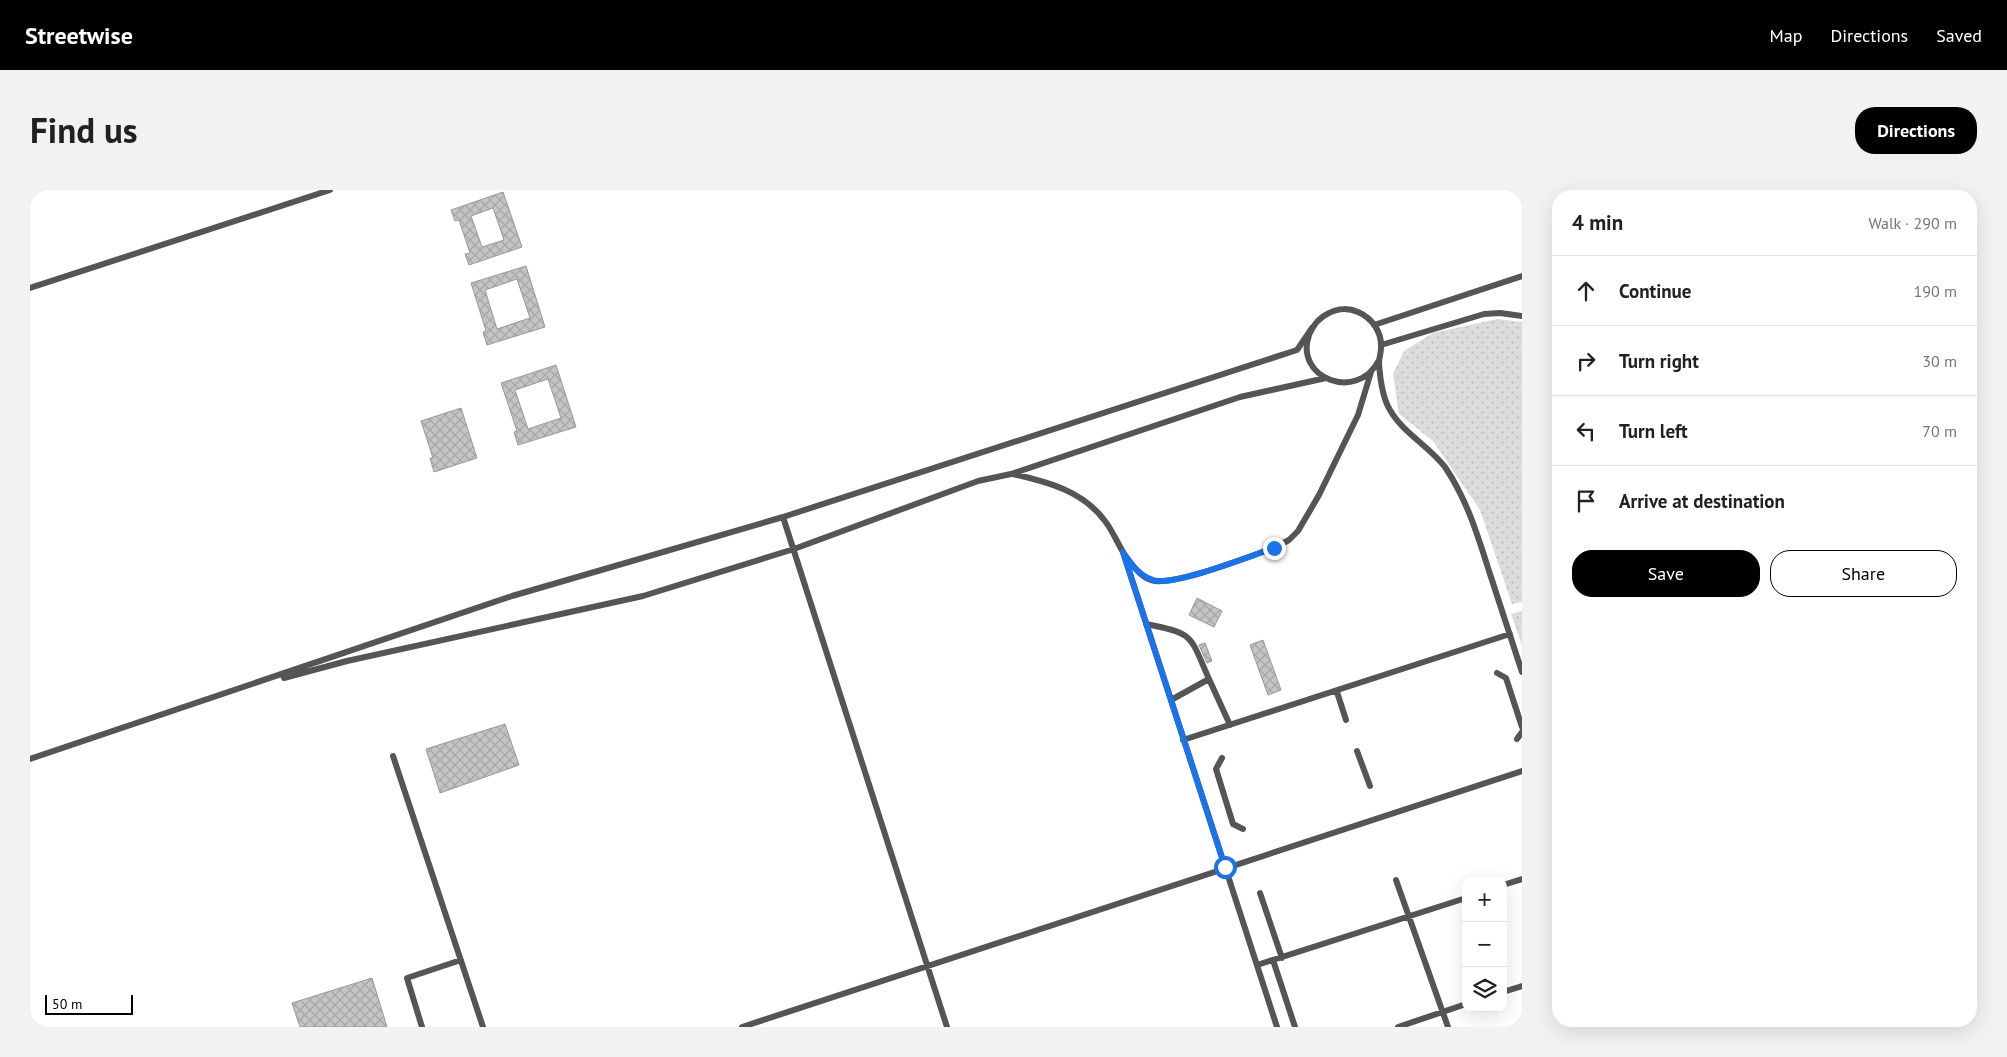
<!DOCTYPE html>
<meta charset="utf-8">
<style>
:root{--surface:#fff;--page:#f2f2f2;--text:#202124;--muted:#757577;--line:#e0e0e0;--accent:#000}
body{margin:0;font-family:"PT Sans",sans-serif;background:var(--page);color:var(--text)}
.controls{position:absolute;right:15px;bottom:15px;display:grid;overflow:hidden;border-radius:10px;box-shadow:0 5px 20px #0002}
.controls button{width:45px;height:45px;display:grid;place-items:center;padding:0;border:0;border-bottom:1px solid var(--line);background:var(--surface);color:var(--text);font:25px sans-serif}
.scale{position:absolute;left:15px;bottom:12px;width:88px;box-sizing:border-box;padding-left:5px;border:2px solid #000;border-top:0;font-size:14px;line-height:18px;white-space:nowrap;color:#000;-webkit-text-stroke:4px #fff;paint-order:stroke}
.stop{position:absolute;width:15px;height:15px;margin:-11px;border:4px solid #1a73e8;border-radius:50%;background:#fff}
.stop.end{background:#1a73e8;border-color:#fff;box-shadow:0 1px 5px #0008}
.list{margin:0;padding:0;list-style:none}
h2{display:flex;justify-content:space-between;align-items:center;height:65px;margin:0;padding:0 20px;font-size:21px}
h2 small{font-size:16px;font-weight:400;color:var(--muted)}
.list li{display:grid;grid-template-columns:32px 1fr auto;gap:15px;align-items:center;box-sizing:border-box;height:70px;padding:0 20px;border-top:1px solid var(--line)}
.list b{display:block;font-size:19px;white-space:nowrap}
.list em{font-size:16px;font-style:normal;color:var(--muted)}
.actions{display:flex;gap:10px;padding:15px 20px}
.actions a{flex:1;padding:11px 0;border:1px solid var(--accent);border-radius:20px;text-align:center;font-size:18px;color:var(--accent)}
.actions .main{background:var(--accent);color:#fff}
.icon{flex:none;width:28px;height:28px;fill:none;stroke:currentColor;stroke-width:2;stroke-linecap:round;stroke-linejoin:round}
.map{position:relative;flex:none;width:1492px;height:837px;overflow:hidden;border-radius:20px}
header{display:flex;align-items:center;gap:30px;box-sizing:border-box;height:70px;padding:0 25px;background:var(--accent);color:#fff}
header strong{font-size:24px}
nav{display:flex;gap:28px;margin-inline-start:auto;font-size:18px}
.intro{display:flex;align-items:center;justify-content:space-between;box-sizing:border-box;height:120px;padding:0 30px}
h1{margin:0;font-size:35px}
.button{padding:12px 22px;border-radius:20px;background:var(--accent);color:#fff;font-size:18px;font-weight:700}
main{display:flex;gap:30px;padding:0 30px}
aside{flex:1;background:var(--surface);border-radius:20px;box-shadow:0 5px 20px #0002}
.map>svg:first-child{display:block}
.grass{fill:url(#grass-dots)}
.building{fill:url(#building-cross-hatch);stroke:#999;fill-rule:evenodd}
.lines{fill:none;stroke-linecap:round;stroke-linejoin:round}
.lane{stroke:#555;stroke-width:6}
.route{stroke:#1a73e8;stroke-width:6}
</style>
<header>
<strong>Streetwise</strong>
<nav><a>Map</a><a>Directions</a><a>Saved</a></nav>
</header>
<div class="intro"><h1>Find us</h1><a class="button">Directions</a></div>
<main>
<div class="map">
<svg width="1492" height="837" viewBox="0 0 1492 837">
<defs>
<pattern id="grass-dots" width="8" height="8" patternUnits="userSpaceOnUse" patternTransform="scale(1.25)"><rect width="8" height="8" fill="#dcdcdc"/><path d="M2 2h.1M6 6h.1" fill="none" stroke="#bbb" stroke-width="1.8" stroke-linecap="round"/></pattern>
<pattern id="building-cross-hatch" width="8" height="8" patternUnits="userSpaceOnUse" patternTransform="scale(1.25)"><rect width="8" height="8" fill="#c4c4c4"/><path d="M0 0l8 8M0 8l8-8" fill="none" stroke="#a7a7a7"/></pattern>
</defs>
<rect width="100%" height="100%" fill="#fff"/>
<path class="grass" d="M1467,129L1492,132V412L1482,414L1450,320L1403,251L1369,224L1363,184L1374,161L1403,143Z
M1492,421V455L1481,424Z"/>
<path class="building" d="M473,2L492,57L439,75L435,64L440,63L429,30L425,31L421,20ZM463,18L474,50L452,57L441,26Z
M496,76L515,137L457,155L453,142L456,141L441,93ZM487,89L500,128L467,139L455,100Z
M526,175L546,237L488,255L484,242L487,241L471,193ZM518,189L531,228L498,239L485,200Z
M431,218L447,268L404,282L400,268H403L391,231Z
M1167,408L1192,421L1184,437L1159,425Z
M1233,450L1251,500L1238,505L1220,455Z
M1175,453L1182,471L1177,473L1169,455Z
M475,534L489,575L410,603L396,559Z
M342,788L357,837H270L262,813Z"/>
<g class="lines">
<path class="lane" d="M0,98L300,0
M1344,135L1492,86
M1351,155L1454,124L1470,123L1492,126
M1349,170C1327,213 1264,188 1279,145C1283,135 1290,127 1299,123C1308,118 1319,118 1328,122C1342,128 1352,142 1351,158C1351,163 1349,168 1349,173C1350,188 1352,207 1360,220C1373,243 1399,256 1415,277C1437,310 1447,343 1459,381C1470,415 1481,448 1492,482
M983,284C1018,292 1053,301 1075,331C1082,340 1087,352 1093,362L1247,837
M753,327L917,837
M1096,367C1104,377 1112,389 1125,391C1150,394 1217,367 1244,358L1259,350L1268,341L1289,305L1328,225L1341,182
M1116,434C1165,444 1159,444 1179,489L1141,510
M1467,483L1476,488L1492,537
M254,488L317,471L613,406L764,359L948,291L981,284L1210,207L1296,188
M1179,489L1200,535
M1307,502L1316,530
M1487,549L1492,542
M1153,550L1480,444
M1327,561L1340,596
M363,566L453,837
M1192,568L1186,579L1203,634L1213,639
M0,569L482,406L753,327L1267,160L1282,138
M1366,690L1418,837
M1473,695L1492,689
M1230,703L1252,768
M1243,770L1265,837
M1227,775L1436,708
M1473,802L1492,796
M392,837L377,788L431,770
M712,837L1492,581
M1368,837L1436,814"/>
</g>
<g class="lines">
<path class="route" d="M1195,677L1093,362C1101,374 1108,385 1123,390C1143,397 1220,366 1244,358"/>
</g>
</svg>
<div class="controls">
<button>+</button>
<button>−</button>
<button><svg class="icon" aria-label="layers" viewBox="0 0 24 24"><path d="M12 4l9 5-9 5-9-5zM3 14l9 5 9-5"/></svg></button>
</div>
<div class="scale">50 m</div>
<div class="stop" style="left:1195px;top:677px"></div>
<div class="stop end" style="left:1244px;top:358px"></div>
</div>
<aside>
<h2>4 min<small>Walk · 290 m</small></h2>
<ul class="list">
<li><svg class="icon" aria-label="ahead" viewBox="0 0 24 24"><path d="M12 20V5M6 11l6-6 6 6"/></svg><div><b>Continue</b></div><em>190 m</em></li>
<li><svg class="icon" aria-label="right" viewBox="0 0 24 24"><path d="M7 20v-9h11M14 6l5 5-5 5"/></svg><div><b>Turn right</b></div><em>30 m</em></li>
<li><svg class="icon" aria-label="left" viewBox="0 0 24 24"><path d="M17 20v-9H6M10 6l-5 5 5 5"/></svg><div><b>Turn left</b></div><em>70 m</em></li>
<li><svg class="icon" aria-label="arrive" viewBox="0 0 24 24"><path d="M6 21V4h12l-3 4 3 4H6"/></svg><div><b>Arrive at destination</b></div></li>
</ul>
<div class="actions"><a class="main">Save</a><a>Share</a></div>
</aside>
</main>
